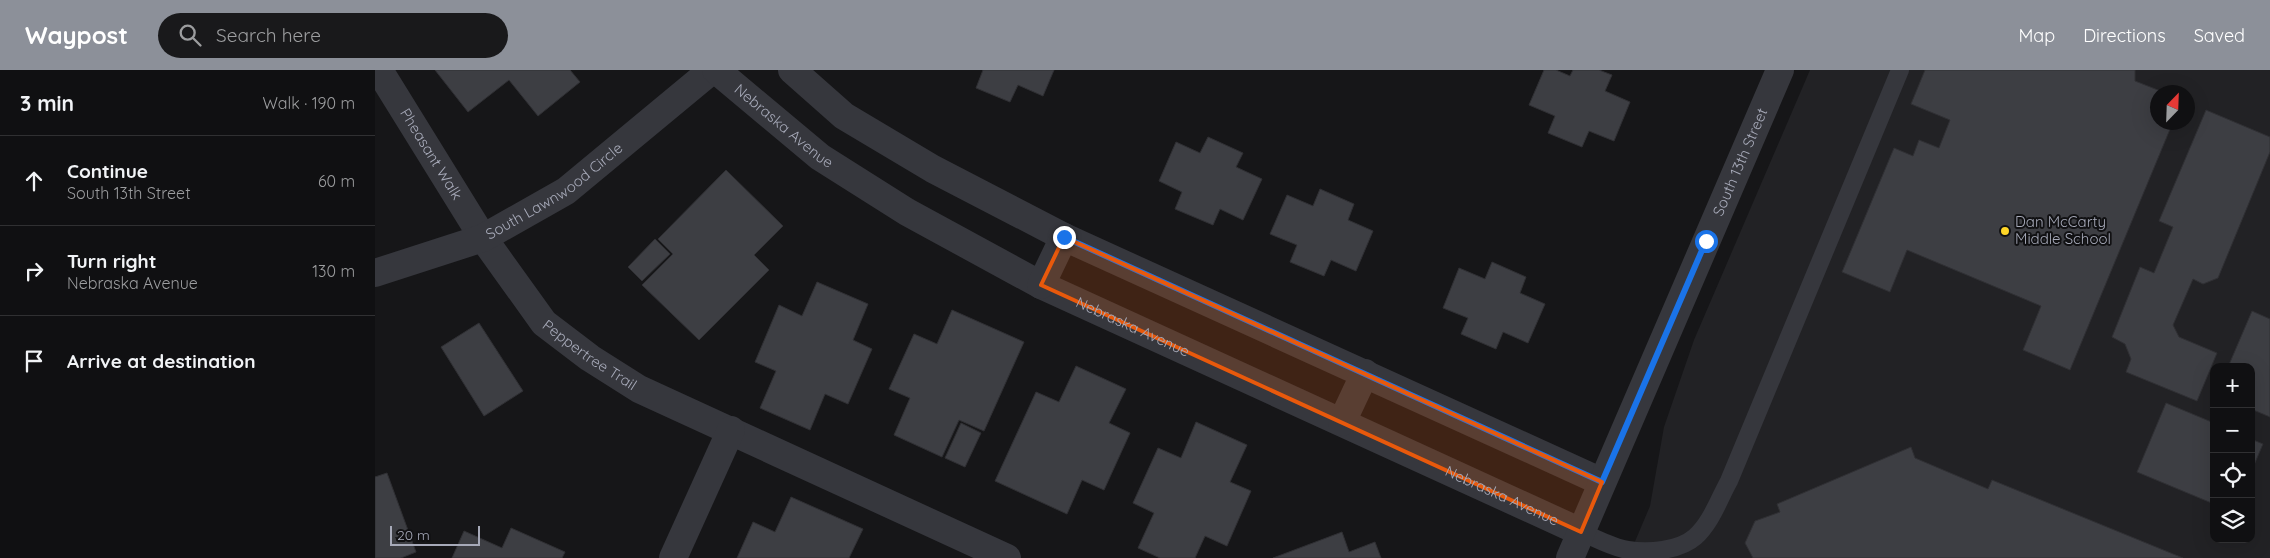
<!DOCTYPE html>
<meta charset="utf-8">
<style>
:root{--surface:#101012;--page:#19191b;--text:#f1f3f6;--muted:#9c9d9f;--line:#303032;--accent:#8c9099}
body{margin:0;font-family:Quicksand,sans-serif;background:var(--page);color:var(--text)}
.controls{position:absolute;right:15px;bottom:15px;display:grid;overflow:hidden;border-radius:10px;box-shadow:0 5px 20px #0002}
.controls button{width:45px;height:45px;display:grid;place-items:center;padding:0;border:0;border-bottom:1px solid var(--line);background:var(--surface);color:var(--text);font:25px sans-serif}
.compass{position:absolute;left:1775px;top:15px;width:45px;height:45px;border-radius:50%;background:var(--surface);box-shadow:0 5px 20px #0002;rotate:23deg}
.scale{position:absolute;left:15px;bottom:12px;width:90px;box-sizing:border-box;padding-left:5px;border:2px solid #a7aab9;border-top:0;font-size:14px;line-height:18px;white-space:nowrap;color:#a7aab9;-webkit-text-stroke:4px #111113;paint-order:stroke}
.stop{position:absolute;width:15px;height:15px;margin:-11px;border:4px solid #1a73e8;border-radius:50%;background:#fff}
.stop.end{background:#1a73e8;border-color:#fff;box-shadow:0 1px 5px #0008}
.list{margin:0;padding:0;list-style:none}
h2{display:flex;justify-content:space-between;align-items:center;height:65px;margin:0;padding:0 20px;font-size:21px}
h2 small{font-size:16px;font-weight:400;color:var(--muted)}
.list li{display:grid;grid-template-columns:32px 1fr auto;gap:15px;align-items:center;box-sizing:border-box;height:90px;padding:0 20px;border-top:1px solid var(--line)}
.list b{display:block;font-size:19px;white-space:nowrap}
.list p{margin:0;font-size:16px;white-space:nowrap;color:var(--muted)}
.list em{font-size:16px;font-style:normal;color:var(--muted)}
.icon{flex:none;width:28px;height:28px;fill:none;stroke:currentColor;stroke-width:2;stroke-linecap:round;stroke-linejoin:round}
.map{position:relative;flex:none;width:1895px;height:488px;overflow:hidden}
header{display:flex;align-items:center;gap:30px;box-sizing:border-box;height:70px;padding:0 25px;background:var(--accent);color:#fff}
header strong{font-size:24px}
nav{display:flex;gap:28px;margin-inline-start:auto;font-size:18px}
.search{width:350px;height:45px;background:var(--page);display:flex;align-items:center;gap:12px;box-sizing:border-box;padding:0 18px;border-radius:28px;color:var(--muted);font-size:19px}
main{display:flex}
aside{flex:1;background:var(--surface)}
.map>svg:first-child{display:block}
.built{fill:#222225;fill-rule:evenodd}
.building{fill:#3d3e43;stroke:#303034}
.lines{fill:none;stroke-linecap:round;stroke-linejoin:round}
.service{stroke:#36373d;stroke-width:18}
.minor{stroke:#36373d;stroke-width:28}
.tertiary{stroke:#36373d;stroke-width:28}
.route{stroke:#1a73e8;stroke-width:6}
.marked{fill:#e8590c;fill-opacity:0.2;stroke:#e8590c;stroke-width:4;stroke-linejoin:round}
.poi-dot{fill:#ffd627;stroke:#111113;stroke-width:2}
.labels{text-anchor:middle;stroke-width:4;stroke-linejoin:round;paint-order:stroke}
.street-label{font-size:15px;fill:#a7aab9;stroke:#111113}
.poi-label{font-size:15px;fill:#a7aab9;stroke:#111113;text-anchor:start}
</style>
<header>
<strong>Waypost</strong>
<div class="search"><svg class="icon" aria-label="search" viewBox="0 0 24 24"><circle cx="10" cy="10" r="6"/><path d="M15 15l6 6"/></svg>Search here</div>
<nav><a>Map</a><a>Directions</a><a>Saved</a></nav>
</header>
<main>
<aside>
<h2>3 min<small>Walk · 190 m</small></h2>
<ul class="list">
<li><svg class="icon" aria-label="ahead" viewBox="0 0 24 24"><path d="M12 20V5M6 11l6-6 6 6"/></svg><div><b>Continue</b><p>South 13th Street</p></div><em>60 m</em></li>
<li><svg class="icon" aria-label="right" viewBox="0 0 24 24"><path d="M7 20v-9h11M14 6l5 5-5 5"/></svg><div><b>Turn right</b><p>Nebraska Avenue</p></div><em>130 m</em></li>
<li><svg class="icon" aria-label="arrive" viewBox="0 0 24 24"><path d="M6 21V4h12l-3 4 3 4H6"/></svg><div><b>Arrive at destination</b></div></li>
</ul>
</aside>
<div class="map">
<svg width="1895" height="488" viewBox="0 0 1895 488">
<rect width="100%" height="100%" fill="#161618"/>
<path class="built" d="M1435,0H1895V488H1253L1275,436L1289,357L1319,270ZM1782,22H1812V52H1782ZM1839,297H1876V469H1839Z"/>
<path class="building" d="M60,0H195L205,12L163,46L134,10L93,42Z
M608,0H679L668,26L643,15L635,32L601,18Z
M1169,0H1181L1195,6L1198,0H1224L1237,5L1230,21L1255,32L1239,71L1214,61L1207,77L1173,63L1180,46L1154,35Z
M1550,0H1760V11L1788,22H1782V52H1798L1695,300L1648,280L1666,236L1532,180L1515,222L1467,202L1519,78L1538,86L1544,70L1564,78L1575,50L1536,34Z
M1831,40L1895,67V82L1843,208L1828,214L1818,209L1798,255L1804,267L1842,283L1822,331L1751,302L1756,289L1750,274L1737,267L1765,197L1779,203L1798,157L1784,151Z
M833,67L868,83L861,97L887,109L868,150L845,139L838,155L800,139L807,122L784,111L801,72L825,83Z
M351,100L408,156L379,185L394,200L324,270L267,215L298,184L283,169Z
M945,119L979,134L973,150L998,161L981,201L956,190L949,206L915,192L922,175L895,164L912,125L938,136Z
M280,169L295,184L267,211L253,197Z
M1117,192L1151,207L1145,223L1170,234L1153,273L1128,262L1121,279L1086,264L1093,248L1068,238L1084,198L1110,209Z
M442,212L493,234L478,270L497,279L473,334L450,324L435,360L385,338L401,301L380,292L404,235L427,246Z
M577,240L649,272L609,361L584,350L567,387L519,365L535,328L514,319L539,264L562,274Z
M1877,241L1895,249V347L1876,339V297H1853Z
M104,253L148,321L109,346L66,277Z
M701,296L751,319L734,353L755,363L729,420L707,410L692,444L620,411L661,322L684,332Z
M1791,333L1839,353V434L1762,402Z
M821,352L872,375L855,412L876,421L852,476L830,466L820,488H785L763,478L779,443L758,433L783,378L806,388Z
M586,353L606,363L590,397L570,388Z
M1876,369L1888,374L1876,402Z
M1536,377L1540,388L1613,419L1617,410L1808,488H1378L1370,473L1380,451L1405,442L1402,434Z
M12,403L41,482L26,488H0V407Z
M416,427L488,459L474,488H362L378,452L400,462Z
M136,458L190,482L187,488H77L89,461L127,478Z
M967,462L974,482L1000,472L1006,488H898Z"/>
<g class="lines">
<path class="service" d="M1206,462C1220,468 1238,478 1253,480C1273,483 1304,481 1320,467C1336,453 1344,429 1354,411L1525,0"/>
<g class="minor">
<path id="s1" d="M4,0L108,168L169,253L215,288L264,319L632,488"/>
<path id="s2" d="M0,203L108,168L191,121L337,0"/>
<path d="M298,488L356,360"/>
</g>
<g class="tertiary">
<path id="s3" d="M341,0L445,87L532,142L666,215L1206,462"/>
<path d="M417,0L469,46L558,99L689,167L1227,412"/>
<path d="M666,215L689,167"/>
<path d="M967,352L990,303"/>
<path id="s4" d="M1195,488L1405,0"/>
</g>
</g>
<g class="lines">
<path class="route" d="M689,167L1227,412L1331,171"/>
</g>
<path class="marked" d="M689,167L1227,412L1206,462L666,215Z"/>
<circle class="poi-dot" cx="1630" cy="161" r="5"/>
<g class="labels">
<g class="street-label">
<text dy="5" stroke="none"><textPath href="#s3" startOffset="88">Nebraska Avenue</textPath></text>
<text dy="5" stroke="none"><textPath href="#s1" startOffset="99">Pheasant Walk</textPath></text>
<text dy="5" stroke="none"><textPath href="#s4" startOffset="431">South 13th Street</textPath></text>
<text dy="5" stroke="none"><textPath href="#s2" startOffset="199">South Lawnwood Circle</textPath></text>
<text dy="5" stroke="none"><textPath href="#s3" startOffset="492">Nebraska Avenue</textPath></text>
<text dy="5" stroke="none"><textPath href="#s1" startOffset="358">Peppertree Trail</textPath></text>
<text dy="5" stroke="none"><textPath href="#s3" startOffset="898">Nebraska Avenue</textPath></text>
</g>
<g class="poi-label">
<text x="1640" y="157">Dan McCarty<tspan x="1640" dy="17">Middle School</tspan></text>
</g>
</g>
</svg>
<div class="controls">
<button>+</button>
<button>−</button>
<button><svg class="icon" aria-label="locate" viewBox="0 0 24 24"><circle cx="12" cy="12" r="6"/><path d="M12 2v4M12 18v4M2 12h4M18 12h4"/></svg></button>
<button><svg class="icon" aria-label="layers" viewBox="0 0 24 24"><path d="M12 4l9 5-9 5-9-5zM3 14l9 5 9-5"/></svg></button>
</div>
<svg class="compass" viewBox="-18 -18 36 36"><path d="M0-13l5 13h-10z" fill="#e53935"/><path d="M0 13l5-13h-10z" fill="#9c9d9f"/></svg>
<div class="scale">20 m</div>
<div class="stop" style="left:1331px;top:171px"></div>
<div class="stop end" style="left:689px;top:167px"></div>
</div>
</main>
